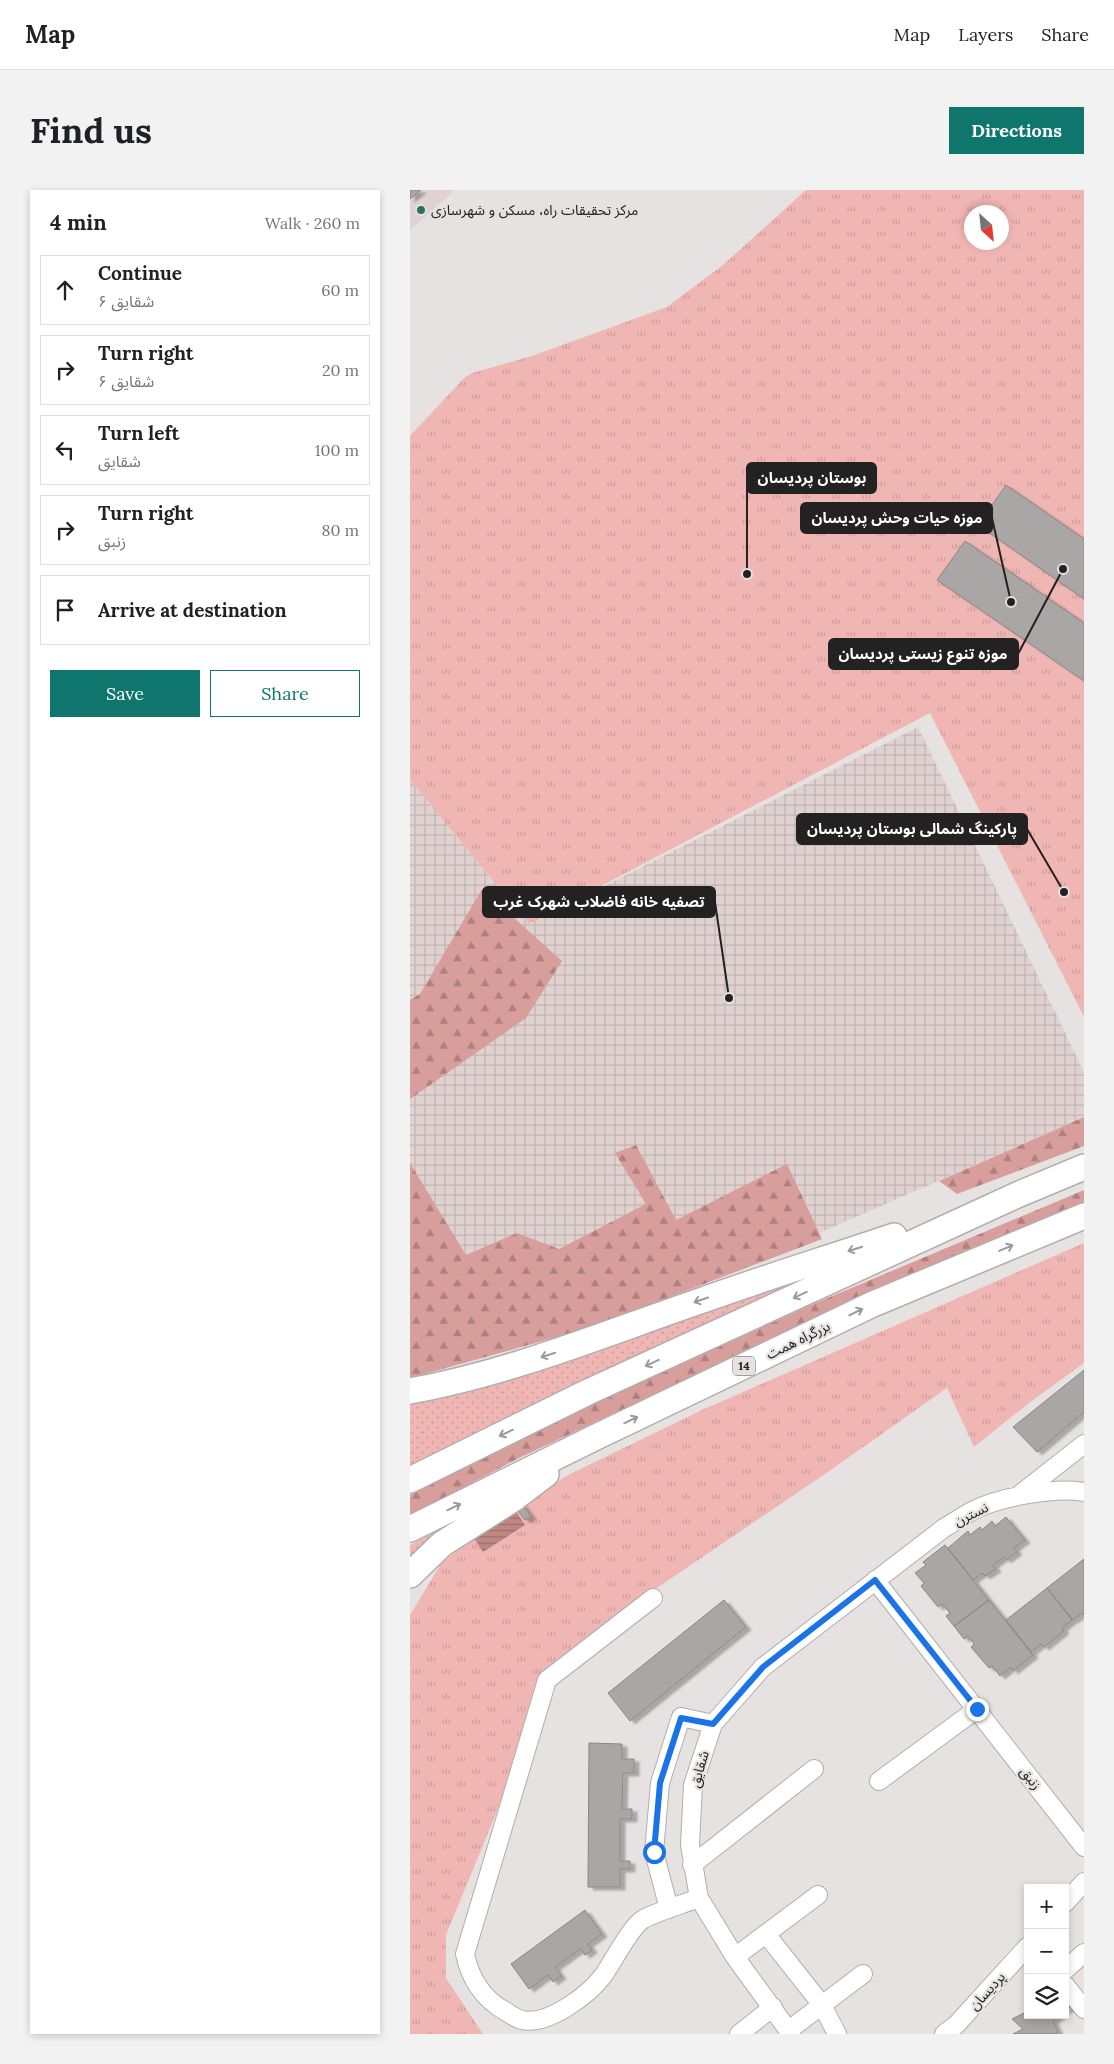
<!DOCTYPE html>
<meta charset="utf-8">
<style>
:root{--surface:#fff;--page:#f2f2f2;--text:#202124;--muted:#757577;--line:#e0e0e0;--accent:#0f766e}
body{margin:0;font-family:Lora,"Noto Sans Arabic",serif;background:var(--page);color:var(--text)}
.controls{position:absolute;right:15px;bottom:15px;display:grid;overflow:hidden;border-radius:0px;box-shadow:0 2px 8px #0003}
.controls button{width:45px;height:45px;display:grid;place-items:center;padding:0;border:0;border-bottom:1px solid var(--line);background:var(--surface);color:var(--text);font:25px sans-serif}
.compass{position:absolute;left:554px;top:15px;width:45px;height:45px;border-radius:50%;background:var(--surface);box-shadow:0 2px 8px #0003;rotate:153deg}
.stop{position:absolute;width:15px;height:15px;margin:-11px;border:4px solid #1a73e8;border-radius:50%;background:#fff}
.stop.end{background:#1a73e8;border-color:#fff;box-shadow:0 1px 5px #0008}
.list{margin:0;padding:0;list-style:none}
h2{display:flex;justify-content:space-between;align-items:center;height:65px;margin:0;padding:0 20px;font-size:21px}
h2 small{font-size:16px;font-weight:400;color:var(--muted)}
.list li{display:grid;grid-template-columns:32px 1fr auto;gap:15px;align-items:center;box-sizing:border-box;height:70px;margin:0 10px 10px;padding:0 10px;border:1px solid var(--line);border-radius:0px}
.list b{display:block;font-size:19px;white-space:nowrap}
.list p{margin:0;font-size:16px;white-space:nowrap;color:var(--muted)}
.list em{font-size:16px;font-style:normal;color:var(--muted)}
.actions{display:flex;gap:10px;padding:15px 20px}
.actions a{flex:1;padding:11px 0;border:1px solid var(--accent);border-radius:0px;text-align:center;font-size:18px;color:var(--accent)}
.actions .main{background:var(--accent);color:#fff}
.icon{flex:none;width:28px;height:28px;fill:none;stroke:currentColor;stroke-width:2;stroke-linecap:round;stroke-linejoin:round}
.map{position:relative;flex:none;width:674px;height:1844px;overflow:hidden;border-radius:0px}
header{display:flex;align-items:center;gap:30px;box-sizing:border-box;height:70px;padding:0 25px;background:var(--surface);border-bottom:1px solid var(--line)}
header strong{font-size:24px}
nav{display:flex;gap:28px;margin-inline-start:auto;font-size:18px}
.intro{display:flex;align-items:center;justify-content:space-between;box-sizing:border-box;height:120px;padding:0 30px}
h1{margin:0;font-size:35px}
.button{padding:12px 22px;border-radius:0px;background:var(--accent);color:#fff;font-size:18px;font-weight:700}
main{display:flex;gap:30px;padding:0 30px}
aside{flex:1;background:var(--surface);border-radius:0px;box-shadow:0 2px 8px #0003}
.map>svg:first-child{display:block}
.built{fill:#e0d2d1}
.industrial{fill:url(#industrial-grid)}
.grass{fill:url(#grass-dots)}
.forest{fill:url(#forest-firs)}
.park{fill:url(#park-tufts);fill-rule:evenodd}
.water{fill:url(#water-rules)}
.building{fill:#aba6a6;stroke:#8b8686;filter:url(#shadow)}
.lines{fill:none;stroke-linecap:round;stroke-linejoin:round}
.minor-casing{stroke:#b3adad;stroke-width:20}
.highway-casing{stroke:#b3adad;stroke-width:28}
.minor{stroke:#fff;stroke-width:18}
.highway{stroke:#fff;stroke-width:25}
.oneway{stroke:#9c9b9b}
.route{stroke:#1a73e8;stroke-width:6}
.poi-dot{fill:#2c7061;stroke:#e7e2e2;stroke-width:2}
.labels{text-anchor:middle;stroke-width:4.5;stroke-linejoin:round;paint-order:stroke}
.shield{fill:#e7e2e2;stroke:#5e5b5b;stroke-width:1}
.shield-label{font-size:12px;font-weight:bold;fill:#232121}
.poi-label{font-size:14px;fill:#232121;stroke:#e7e2e2;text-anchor:start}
.street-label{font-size:14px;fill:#232121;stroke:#e7e2e2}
.leader{fill:none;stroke:#232121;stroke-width:2}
.callout-dot{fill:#232121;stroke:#e7e2e2;stroke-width:2}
.callout{fill:#232121;stroke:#232121;stroke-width:2}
.callout-label{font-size:15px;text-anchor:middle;font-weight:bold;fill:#fff}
</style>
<header>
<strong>Map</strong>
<nav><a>Map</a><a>Layers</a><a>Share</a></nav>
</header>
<div class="intro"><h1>Find us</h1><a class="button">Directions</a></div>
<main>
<aside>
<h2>4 min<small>Walk · 260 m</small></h2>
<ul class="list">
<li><svg class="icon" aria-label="ahead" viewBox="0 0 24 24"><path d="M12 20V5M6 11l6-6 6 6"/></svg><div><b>Continue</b><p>شقایق ۶</p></div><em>60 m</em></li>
<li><svg class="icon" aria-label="right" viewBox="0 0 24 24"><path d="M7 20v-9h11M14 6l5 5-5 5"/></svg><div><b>Turn right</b><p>شقایق ۶</p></div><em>20 m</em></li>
<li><svg class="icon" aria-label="left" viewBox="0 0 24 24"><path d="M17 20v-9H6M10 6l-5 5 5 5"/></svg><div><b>Turn left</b><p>شقایق</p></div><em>100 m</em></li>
<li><svg class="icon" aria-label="right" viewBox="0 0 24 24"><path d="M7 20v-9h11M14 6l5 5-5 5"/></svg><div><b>Turn right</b><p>زنبق</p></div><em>80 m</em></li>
<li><svg class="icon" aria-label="arrive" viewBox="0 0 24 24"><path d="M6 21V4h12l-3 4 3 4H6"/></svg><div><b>Arrive at destination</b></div></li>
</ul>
<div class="actions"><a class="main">Save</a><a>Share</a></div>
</aside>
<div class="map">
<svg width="674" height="1844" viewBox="0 0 674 1844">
<defs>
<pattern id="industrial-grid" width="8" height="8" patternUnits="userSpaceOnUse" patternTransform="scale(1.25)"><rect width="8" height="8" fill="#e0d2d1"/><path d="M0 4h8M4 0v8" fill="none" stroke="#c0b4b3"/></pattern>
<pattern id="grass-dots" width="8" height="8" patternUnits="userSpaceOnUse" patternTransform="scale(1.25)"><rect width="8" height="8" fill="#f0b6b3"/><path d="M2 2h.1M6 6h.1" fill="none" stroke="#ce9c9a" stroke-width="1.8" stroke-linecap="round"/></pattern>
<pattern id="forest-firs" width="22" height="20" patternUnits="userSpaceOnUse" patternTransform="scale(1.25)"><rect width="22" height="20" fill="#d89e9b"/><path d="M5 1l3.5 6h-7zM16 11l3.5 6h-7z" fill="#af807e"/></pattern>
<pattern id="park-tufts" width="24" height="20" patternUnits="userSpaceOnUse" patternTransform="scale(1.25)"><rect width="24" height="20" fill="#f0b6b3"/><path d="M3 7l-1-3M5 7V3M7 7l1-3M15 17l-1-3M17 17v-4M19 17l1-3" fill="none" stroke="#ce9c9a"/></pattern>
<pattern id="water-rules" width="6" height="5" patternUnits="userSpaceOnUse" patternTransform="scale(1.25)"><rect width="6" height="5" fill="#bf8784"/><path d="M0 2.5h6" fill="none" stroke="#9b6e6c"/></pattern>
<filter id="shadow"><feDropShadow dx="5" dy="3" stdDeviation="1" flood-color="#0004"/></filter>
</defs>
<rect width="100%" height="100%" fill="#e7e2e2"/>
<path class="built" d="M0,0H45L0,40Z"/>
<path class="industrial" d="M508,537L674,882V927L391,1051L0,1131V590L119,734Z"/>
<path class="grass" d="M459,1064L0,1278V1209Z
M101,1303L0,1370V1355Z"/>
<path class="forest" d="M72,699L152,771L116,828L0,909V810L10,804Z
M674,927V956L547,1004L529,991Z
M226,955L266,1030L377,974L412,1049L176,1139L0,1188V973L56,1065L107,1043L149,1059L236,1014L205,963Z
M674,1000V1018L326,1166L109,1268L0,1326V1305L159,1225L401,1115Z"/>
<path class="park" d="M396,0H674V827L520,523L119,734L0,590V246L54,188L62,183L122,166L257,117L313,75ZM562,22H592V52H562Z
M674,1053V1173L619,1213L564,1257L537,1198L415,1284L207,1425L128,1491L97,1597L36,1745V1788L73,1844H0V1425L32,1372L116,1310L162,1283L294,1219Z"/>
<path class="water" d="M106,1321L115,1335L73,1362L64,1348Z"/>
<path class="building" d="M0,0H11L0,9Z
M596,295L674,349V409L568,335Z
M555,351L674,433V491L527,390Z
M674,1180V1222L627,1262L603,1237Z
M112,1314L121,1326L115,1330L106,1318Z
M596,1327L615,1350L604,1358L607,1362L596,1370L594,1367L583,1375L586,1379L575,1386L572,1383L563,1390L538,1358L558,1341L560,1345L570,1337L572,1340L582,1331L585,1336Z
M535,1355L579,1410L544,1436L536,1426L540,1423L532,1414L528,1417L511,1396L514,1393L505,1383L516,1375L513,1372Z
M674,1369V1424L673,1423L663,1430L637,1398Z
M637,1398L662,1430L652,1438L654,1441L634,1457L631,1454L621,1462L596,1430Z
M314,1410L336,1437L220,1531L198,1503Z
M579,1410L623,1465L603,1481L601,1477L590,1486L582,1476L579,1478L561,1457L564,1454L558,1446L554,1449L544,1436Z
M179,1553L212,1554V1569H224V1583H213L212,1619H222V1629H210V1671H220V1679H210V1697H178Z
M175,1720L192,1744L178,1754L182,1760L175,1765L170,1759L145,1777L151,1786L143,1792L138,1785L119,1799L101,1774Z
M655,1810L661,1817L655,1821Z
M618,1821V1825H650L643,1831L648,1842L646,1844H603L613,1839L602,1829Z"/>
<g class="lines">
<g class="minor-casing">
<path id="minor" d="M608,1306L674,1254
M465,1390L674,1657
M243,1408L137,1490L55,1764C60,1788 73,1809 95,1821C100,1824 106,1829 112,1830C138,1836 178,1805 193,1786C202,1773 221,1737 232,1730C245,1722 274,1714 289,1708
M469,1591L567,1519
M282,1675L404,1579
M655,1713L674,1692
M259,1719L244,1662L250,1593L271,1527L303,1534
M356,1744L412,1815L427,1844
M325,1767L408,1705
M655,1780L674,1763
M655,1795L674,1819
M379,1840L453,1784
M329,1844L363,1817
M381,1844L325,1767L289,1708L280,1655L283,1595L303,1534L353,1477L534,1338C544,1332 554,1325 564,1320C590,1307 645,1297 674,1302
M534,1844L546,1835L618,1756"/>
</g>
<g class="highway-casing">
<path id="highway" d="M0,1201C100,1183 194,1144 290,1111C354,1088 419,1068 484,1046
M0,1290L178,1202L607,1005L674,977
M0,1339L186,1247L463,1114L674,1026
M0,1385L32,1354L103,1309L136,1284"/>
</g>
<use href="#minor" class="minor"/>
<use href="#highway" class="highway"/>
</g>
<defs><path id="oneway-shaft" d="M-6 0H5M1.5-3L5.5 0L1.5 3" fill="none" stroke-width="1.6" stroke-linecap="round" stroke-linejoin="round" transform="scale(1.25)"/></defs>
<g class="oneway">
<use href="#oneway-shaft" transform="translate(596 1058) rotate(-23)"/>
<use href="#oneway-shaft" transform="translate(445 1059) rotate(162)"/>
<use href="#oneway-shaft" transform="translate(390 1105) rotate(155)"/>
<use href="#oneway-shaft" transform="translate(291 1110) rotate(161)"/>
<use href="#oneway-shaft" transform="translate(446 1122) rotate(-26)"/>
<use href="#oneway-shaft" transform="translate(138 1165) rotate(162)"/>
<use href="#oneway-shaft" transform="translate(242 1173) rotate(155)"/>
<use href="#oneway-shaft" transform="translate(221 1230) rotate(-26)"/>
<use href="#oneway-shaft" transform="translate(96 1243) rotate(154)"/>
<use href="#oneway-shaft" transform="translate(44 1317) rotate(-26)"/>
</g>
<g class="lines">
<path class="route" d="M244,1662L250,1593L271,1528L303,1534L353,1477L465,1390L567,1519"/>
</g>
<circle class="poi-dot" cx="11" cy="20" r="5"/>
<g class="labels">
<rect class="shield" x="323" y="1166.5" width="22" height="19" rx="4"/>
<g class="shield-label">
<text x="334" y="1180">14</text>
</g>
<g class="poi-label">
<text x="21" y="25">مرکز تحقیقات راه، مسکن و شهرسازی</text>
</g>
<g class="street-label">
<text transform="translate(388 1150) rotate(-26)" y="5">بزرگراه همت</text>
<text transform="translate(561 1324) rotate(-26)" y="5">نسترن</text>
<text transform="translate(289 1579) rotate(-74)" y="5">شقایق</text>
<text transform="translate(621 1588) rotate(53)" y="5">زنبق</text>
<text transform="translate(577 1801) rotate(-48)" y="5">پردیسان</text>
</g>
</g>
<path class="leader" d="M337 384L337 288M601 412L582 328M653 379L608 464M654 702L617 639M319 808L305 712"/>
<g class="callout-dot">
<circle cx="337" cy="384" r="5"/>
<circle cx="601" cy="412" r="5"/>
<circle cx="653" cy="379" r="5"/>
<circle cx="654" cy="702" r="5"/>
<circle cx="319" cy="808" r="5"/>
</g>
<g class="callout">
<rect x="337" y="273" width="129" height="30" rx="5"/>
<rect x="391" y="313" width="191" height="30" rx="5"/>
<rect x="419" y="449" width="189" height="30" rx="5"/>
<rect x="387" y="624" width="230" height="30" rx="5"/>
<rect x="73" y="697" width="232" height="30" rx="5"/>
</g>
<g class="callout-label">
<text x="402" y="293">بوستان پردیسان</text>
<text x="487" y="333">موزه حیات وحش پردیسان</text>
<text x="513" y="469">موزه تنوع زیستی پردیسان</text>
<text x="502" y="644">پارکینگ شمالی بوستان پردیسان</text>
<text x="189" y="717">تصفیه خانه فاضلاب شهرک غرب</text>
</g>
</svg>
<div class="controls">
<button>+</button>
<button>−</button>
<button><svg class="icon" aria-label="layers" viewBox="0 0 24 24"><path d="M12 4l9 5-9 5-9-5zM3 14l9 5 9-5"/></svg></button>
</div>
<svg class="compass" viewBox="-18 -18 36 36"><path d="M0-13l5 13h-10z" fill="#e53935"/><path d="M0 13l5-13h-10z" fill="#757577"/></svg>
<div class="stop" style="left:244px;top:1662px"></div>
<div class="stop end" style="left:567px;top:1519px"></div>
</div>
</main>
